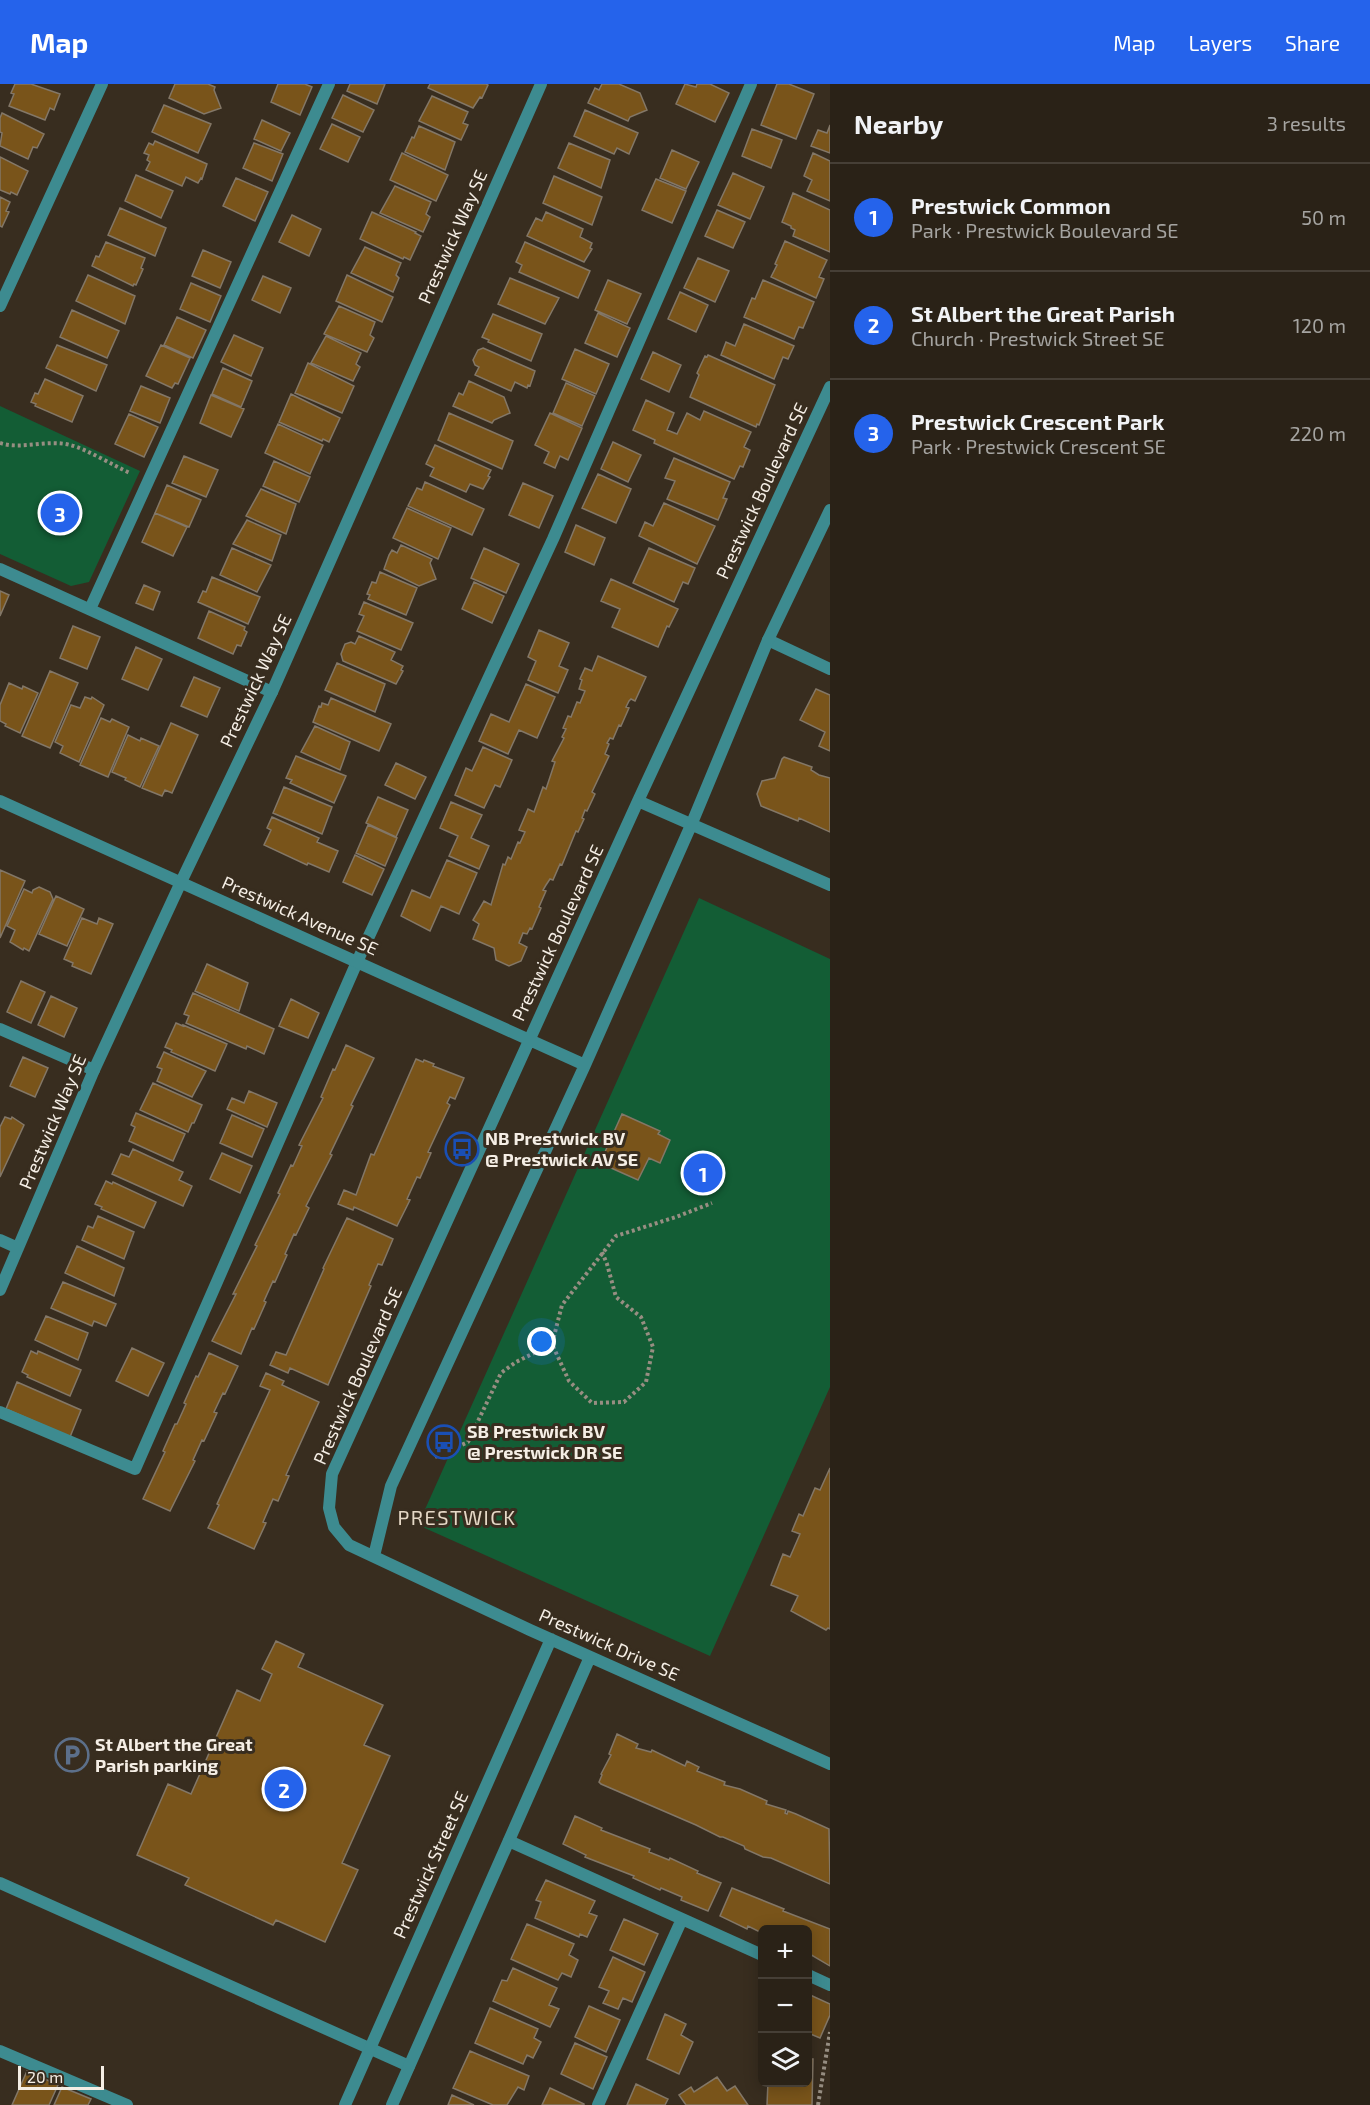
<!DOCTYPE html>
<meta charset="utf-8">
<style>
:root{--surface:#2a2217;--page:#322a20;--text:#f1f3f6;--muted:#a5a4a1;--line:#463f36;--accent:#2563eb}
body{margin:0;font-family:"Exo 2",sans-serif;background:var(--page);color:var(--text)}
.controls{position:absolute;right:18px;bottom:18px;display:grid;overflow:hidden;border-radius:9px;box-shadow:0 3px 15px #0003}
.controls button{width:54px;height:54px;display:grid;place-items:center;padding:0;border:0;border-bottom:2px solid var(--line);background:var(--surface);color:var(--text);font:30px sans-serif}
.scale{position:absolute;left:18px;bottom:15px;width:86px;box-sizing:border-box;padding-left:6px;border:3px solid #f5eee5;border-top:0;font-size:16px;line-height:21px;white-space:nowrap;color:#f5eee5;-webkit-text-stroke:4px #382d1f;paint-order:stroke}
.you{position:absolute;left:542px;top:1258px;width:21px;height:21px;margin:-15px;border:4px solid #fff;border-radius:50%;background:#1a73e8;box-shadow:0 0 0 9px #1a73e833}
.badge{display:grid;place-items:center;width:39px;height:39px;border-radius:50%;background:var(--accent);color:#fff;font-size:20px;font-weight:700}
.pin{position:absolute;translate:-50% -50%;border:3px solid #fff;box-shadow:0 2px 6px #0006}
.list{margin:0;padding:0;list-style:none}
h2{display:flex;justify-content:space-between;align-items:center;height:78px;margin:0;padding:0 24px;font-size:26px}
h2 small{font-size:20px;font-weight:400;color:var(--muted)}
.list li{display:grid;grid-template-columns:39px 1fr auto;gap:18px;align-items:center;box-sizing:border-box;height:108px;padding:0 24px;border-top:2px solid var(--line)}
.list b{display:block;font-size:22px;white-space:nowrap}
.list p{margin:0;font-size:20px;white-space:nowrap;color:var(--muted)}
.list em{font-size:20px;font-style:normal;color:var(--muted)}
.icon{flex:none;width:33px;height:33px;fill:none;stroke:currentColor;stroke-width:2;stroke-linecap:round;stroke-linejoin:round}
.map{position:relative;flex:none;width:830px;height:2021px;overflow:hidden}
header{display:flex;align-items:center;gap:36px;box-sizing:border-box;height:84px;padding:0 30px;background:var(--accent);color:#fff}
header strong{font-size:28px}
nav{display:flex;gap:33px;margin-inline-start:auto;font-size:21px}
main{display:flex}
aside{flex:1;background:var(--surface)}
.map>svg:first-child{display:block}
.green{fill:#135d35}
.building{fill:#79541a;stroke:#837767;stroke-width:1.5}
.lines{fill:none;stroke-linecap:round;stroke-linejoin:round}
.path{stroke:#978e82;stroke-width:4;stroke-dasharray:3 3;stroke-linecap:butt}
.lane{stroke:#3d8b90;stroke-width:12}
.street{stroke:#3d8b90;stroke-width:12}
.labels{text-anchor:middle;stroke-width:6;stroke-linejoin:round;paint-order:stroke}
.street-label{font-size:18px;fill:#f5eee5;stroke:#382d1f}
.poi-label{font-size:18px;font-weight:bold;fill:#f5eee5;stroke:#382d1f;text-anchor:start}
.neighbourhood-label{font-size:20px;letter-spacing:1.5px;fill:#e5d8c6;stroke:#382d1f}
</style>
<header>
<strong>Map</strong>
<nav><a>Map</a><a>Layers</a><a>Share</a></nav>
</header>
<main>
<div class="map">
<svg width="830" height="2021" viewBox="0 0 830 2021">
<rect width="100%" height="100%" fill="#382d1f"/>
<path class="green" d="M0,322L140,387L89,498L71,502L0,470Z
M699,814L830,875V1303L710,1572L418,1441Z"/>
<path class="building" d="M15,0H31L60,10L54,26L50,24L45,36L9,22L14,10L11,9Z
M175,0H208L215,3L214,6L221,24L204,30L169,14Z
M278,0H305L312,3L300,31L271,18Z
M350,0H385L377,20L347,7Z
M430,0H486L488,1L482,14L480,13L473,24L428,4Z
M602,0H619L640,9L647,26L630,33L628,37L588,19L595,4L599,6Z
M685,0L696,3L697,0H710L729,9L715,38L676,20Z
M777,0H789L814,10L796,55L761,41Z
M343,11L374,26L363,48L332,34Z
M432,12L468,28L463,39L468,41L461,56L419,37Z
M164,21L211,40L198,69L152,48Z
M585,26L638,49L629,70L617,64L614,70L574,52Z
M2,29L44,50L37,64L33,63L28,75L0,62L2,49L0,48V34Z
M262,36L290,49L281,67L254,55Z
M332,40L360,53L348,78L320,65Z
M830,41V69L811,62L818,46L827,49Z
M419,42L455,58L445,86L405,68L412,53L414,54Z
M752,45L782,56L771,84L742,72Z
M155,57L207,80L202,95L201,94L198,99L186,93L182,102L146,86L150,78L147,76L149,71L144,69L149,59L153,61Z
M254,59L283,70L272,97L243,84Z
M569,59L610,76L601,104L558,84Z
M672,66L699,78L686,105L660,94Z
M402,69L448,91L436,117L390,96Z
M813,69L830,77V117L807,107L812,96L804,92Z
M0,73L28,87L17,111L11,108L10,110L0,106Z
M733,89L764,103L750,135L718,121Z
M136,91L173,107L161,134L125,117Z
M554,92L602,113L592,141L543,119Z
M236,94L268,108L255,137L223,122Z
M656,95L686,107L672,139L642,126Z
M395,102L431,118L426,130L430,133L423,148L380,129Z
M793,109L830,126V168L793,152L795,146L791,144V142L782,138Z
M0,113L10,118L6,127L9,128L2,143L0,142Z
M120,124L166,144L155,172L108,151Z
M717,126L745,138L733,164L705,152Z
M372,128L416,148L415,149L421,152L410,176L404,173L403,175L360,155Z
M546,128L583,145L580,153L592,159L590,164L592,165L584,178L527,152L536,134L542,137Z
M292,131L321,145L309,172L279,158Z
M785,157L827,176L819,193L824,195L816,214L771,193L777,181L775,180Z
M106,158L145,174L141,184L143,185L136,201L134,200L133,202L92,182L96,172L99,173Z
M525,158L590,187L578,214L519,188L522,181L516,178Z
M365,163L401,179L396,191L399,194L393,208L351,189Z
M203,166L231,178L220,204L192,192Z
M698,174L729,187L715,218L684,204Z
M88,191L135,212L125,240L76,217Z
M347,191L393,213L382,238L336,217Z
M263,192L291,204L280,229L252,216Z
M510,194L559,214L545,240L498,220Z
M608,196L641,210L627,240L595,226Z
M763,196L814,218L803,244L799,243L794,255L744,233L752,214L755,215Z
M191,199L221,212L210,238L180,225Z
M680,208L708,221L696,248L668,235Z
M339,222L375,238L370,251L374,254L367,268L324,250Z
M72,226L119,247L107,274L60,253Z
M598,229L630,244L617,273L585,259Z
M493,230L542,250L531,277L488,258L489,256L482,253Z
M177,233L206,246L193,274L164,261Z
M744,240L794,262L788,275L783,273L774,295L721,271L726,258L735,262Z
M234,251L263,264L251,292L221,278Z
M326,252L361,269L356,280L360,283L353,297L311,279Z
M57,261L107,281L96,307L46,284Z
M161,261L190,274L178,300L175,299L172,304L146,292Z
M483,264L535,287L530,302L528,301L527,304L515,298L511,307L475,291L479,283L475,281L473,276L478,266Z
M575,265L609,280L596,310L562,295Z
M653,268L681,281L669,308L641,295Z
M708,271L775,301L759,341L757,340L756,343L690,313L699,291L697,289L705,272L707,273Z
M308,279L354,302L342,329L295,309Z
M223,284L252,297L241,323L212,310Z
M45,295L83,312L72,338L35,322L36,320L31,318L35,309L38,310Z
M469,297L504,313L510,329L494,336L492,339L453,322L459,309L463,311Z
M566,299L595,312L582,342L553,329Z
M141,302L170,314L160,339L130,327Z
M291,310L340,334L329,358L323,355L322,357L279,338Z
M211,311L244,325L231,353L200,339Z
M646,316L674,329L667,346L677,350L687,329L700,336L704,327L751,348L744,363L750,366L743,383L740,382L734,395L654,359L655,356L633,346Z
M449,329L513,357L502,385L438,356Z
M550,329L582,344L568,376L560,372L555,384L544,379L549,368L535,361Z
M129,330L158,343L144,373L115,360Z
M278,340L323,361L310,390L265,369Z
M613,358L641,371L628,398L601,385Z
M435,361L491,386L488,392L490,393L483,405L470,400L466,408L430,392L434,384L426,380Z
M184,372L218,386L206,413L172,399Z
M674,374L730,398L723,414L727,415L718,436L667,415L675,397L665,394Z
M274,377L310,393L299,418L263,402Z
M598,390L631,405L616,439L582,424Z
M425,398L484,425L472,451L408,422L417,404L422,406Z
M523,399L553,412L539,444L509,431Z
M167,401L201,416L189,443L155,429Z
M261,405L296,420L286,450L246,432Z
M664,419L715,442L697,480L639,452L645,438L653,442Z
M407,424L451,444L438,475L393,454Z
M155,429L187,443L173,472L142,458Z
M247,436L281,451L272,477L233,460Z
M576,441L605,454L594,481L565,468Z
M401,461L432,475L430,479L436,495L419,502L384,485L389,471L392,466L397,469Z
M232,464L271,481L257,508L220,491Z
M484,464L519,480L506,509L471,494Z
M649,464L695,484L688,500L683,498L674,518L633,499Z
M380,488L417,504L406,531L368,515L370,511L367,510L372,498L376,499Z
M212,493L260,513L248,540L198,518L203,507L206,508Z
M611,495L678,525L669,543L667,542L658,563L612,543L620,525L601,517Z
M474,498L504,512L492,539L462,525Z
M144,501L160,508L153,526L136,519Z
M0,507L9,511L0,532Z
M364,518L413,539L401,566L357,547L364,532L359,530Z
M209,527L245,543L244,546L247,548L241,562L237,561L233,570L198,554Z
M73,542L100,553L87,585L60,574Z
M539,546L569,559L559,582L568,586L558,609L528,596L536,577L528,573Z
M359,552L395,568L391,576L403,582L401,586L403,587L396,600L343,577L341,570L345,560L351,558L355,560Z
M136,563L162,575L148,606L122,595Z
M598,572L646,593L635,617L631,615L629,617L626,623L629,624L621,642L619,641L613,655L610,654L607,659L609,660L605,670L609,672L592,708L595,710L587,727L585,726L582,734L584,735L578,748L576,747L562,781L560,780L553,796L550,795L546,801L543,806L546,807L539,823L541,824L532,845L530,844L527,850L523,849L519,859L527,863L521,877L509,882L496,876L494,864L473,855L479,840L473,836L484,817L491,821L503,780L505,781L508,773L511,775L518,758L520,759L525,748L519,746L528,725L534,728L543,703L546,705L555,678L552,677L564,654L562,653L566,645L563,644L568,632L571,633L577,618L580,619L585,607L579,605L582,596L580,595L585,584L592,587Z
M337,579L385,600L375,628L325,606Z
M50,587L78,599L50,664L22,652Z
M194,593L220,604L207,633L181,622Z
M9,599L22,605L23,602L38,609L20,649L5,642L6,640L0,637V621Z
M526,600L555,613L537,654L519,646L508,670L479,657L491,630L509,638Z
M816,605L830,611V667L819,662L825,648L800,636Z
M85,613L91,615L92,613L104,621L79,678L60,669L63,662L55,658L71,621L80,624Z
M331,614L391,640L379,667L313,638L319,622L321,623L322,619L328,621Z
M101,634L110,638L112,635L129,643L108,693L80,681Z
M171,639L198,651L172,709L165,706L162,712L142,704Z
M315,642L350,658L340,686L301,668Z
M128,651L140,657L141,654L159,662L140,703L125,696L126,694L112,688Z
M483,663L512,676L500,703L495,701L484,724L455,711L466,684L472,687Z
M296,672L346,692L334,719L290,699L292,696L286,694Z
M784,673L812,683L811,686L819,691L830,694V748L799,734L798,737L761,722L757,710L762,697L775,694L782,675Z
M396,679L426,693L415,715L385,701Z
M284,703L332,723L322,750L273,729Z
M378,713L408,726L396,753L366,739Z
M451,718L482,731L471,754L489,762L479,785L449,772L458,752L440,744Z
M272,733L319,754L317,758L338,767L329,788L308,779L307,781L264,761L271,746L267,744Z
M368,741L397,754L385,782L356,769Z
M355,771L384,785L372,811L343,798Z
M447,776L477,789L459,830L441,822L430,847L401,832L412,806L430,814Z
M0,786L25,797L0,854Z
M39,803L50,808L53,815L29,867L24,864L23,866L10,858L15,846L7,842L24,805L32,809L33,806Z
M56,812L84,825L67,862L39,850Z
M82,834L97,840L99,834L113,840L91,890L72,882L73,879L64,875Z
M207,880L248,899L239,927L195,907Z
M21,897L45,908L31,939L7,928Z
M193,909L274,945L264,970L247,962L246,965L186,939L189,932L184,930Z
M51,912L77,924L64,953L38,941Z
M291,915L319,929L308,954L279,942Z
M176,939L183,942V941L227,960L215,987L171,968L172,966L165,963Z
M346,961L374,974L351,1021L353,1022L330,1070L332,1071L306,1122L309,1124L296,1151L294,1150L285,1170L287,1171L275,1198L273,1197L264,1217L266,1218L254,1245L252,1244L241,1270L212,1257L236,1210H233L257,1162L255,1161L280,1110L278,1109L291,1081L293,1082L302,1062L299,1061L323,1014L321,1013L333,985L335,986Z
M164,968L206,987L192,1013L157,997L162,985L157,983Z
M23,973L48,984L35,1013L10,1002Z
M416,975L423,978L424,976L434,980L433,982L464,994L455,1015L450,1013L447,1019L450,1021L428,1068L431,1069L420,1094L417,1093L407,1115L410,1116L397,1142L354,1123L353,1126L338,1120L344,1106L356,1111L371,1070L374,1071Z
M153,999L202,1021L194,1039H192L188,1048L140,1026Z
M249,1007L277,1019L267,1043L227,1025L232,1014L244,1019Z
M136,1029L185,1050L173,1077L129,1057L135,1043L131,1041Z
M622,1030L660,1047L658,1050L670,1056L660,1079L649,1074L638,1096L600,1079Z
M232,1031L264,1045L252,1073L220,1059Z
M5,1033L11,1035L12,1033L24,1041L0,1093V1043Z
M133,1065L183,1088L179,1096L192,1102L183,1122L112,1090L121,1070L129,1073Z
M222,1069L252,1082L240,1109L210,1095Z
M106,1097L112,1100L113,1098L156,1118L144,1144L101,1125L102,1123L95,1120Z
M98,1132L134,1148L124,1175L82,1156L88,1142L93,1144Z
M347,1134L393,1155L382,1181L378,1180L369,1201L371,1202L328,1301L290,1284L288,1289L270,1281L276,1268L286,1271L324,1185L323,1184Z
M77,1162L124,1184L114,1212L65,1189Z
M63,1198L116,1220L106,1242L94,1237L92,1242L51,1224Z
M46,1232L88,1249L78,1276L35,1256Z
M132,1264L164,1279L148,1312L116,1297Z
M31,1267L37,1270L38,1267L81,1286L70,1312L27,1293L28,1291L22,1288Z
M209,1269L238,1282L225,1310L223,1309L214,1328L217,1329L204,1357L202,1356L193,1376L195,1377L170,1427L143,1415L165,1368L163,1367L175,1340H177L186,1320L184,1319L196,1292L198,1293Z
M266,1289L284,1297L282,1301L319,1318L286,1391L289,1392L278,1417L273,1415L263,1438L266,1439L254,1465L208,1444L219,1421L217,1420L270,1306L260,1302Z
M17,1298L81,1326L70,1353L6,1325Z
M830,1384V1545L828,1544L826,1546L791,1527L798,1512L771,1501L783,1470L790,1473L800,1450L792,1447L799,1430L803,1432L815,1404L820,1406Z
M276,1557L304,1570L298,1583L383,1621L364,1661L390,1672L342,1779L358,1786L325,1858L276,1836L273,1841L185,1801L189,1794L137,1771L168,1700L191,1710L237,1606L260,1617L272,1590L262,1585Z
M617,1650L638,1660L636,1664L651,1668L652,1666L685,1682L687,1677L699,1683L697,1687L725,1698L724,1701L740,1705L767,1717L766,1720L786,1726L785,1729L787,1730L788,1727L796,1730L829,1745L830,1800L771,1774L763,1773L745,1765L744,1762L723,1753H720L696,1741L601,1700L599,1698L602,1691L601,1690L611,1671L609,1670Z
M575,1732L602,1744L601,1746L650,1765L649,1768L669,1776L670,1774L698,1787L697,1789L721,1799L708,1827L681,1816L682,1813L661,1804L660,1806L633,1794L634,1792L585,1773L586,1771L563,1760Z
M546,1796L595,1817L589,1829L597,1832L587,1853L580,1850L579,1853L535,1834L541,1818L536,1816Z
M732,1804L784,1825L783,1827L830,1845V1882L808,1869V1846H762V1849L748,1842L747,1845L720,1832Z
M624,1835L658,1850L644,1881L610,1866Z
M527,1840L574,1860L569,1871L578,1876L571,1893L562,1889L558,1896L511,1875Z
M613,1873L645,1888L632,1918L623,1914L618,1925L603,1919L609,1907L599,1903Z
M513,1884L557,1904L549,1921L559,1925L550,1943L493,1917L502,1896L507,1897Z
M808,1910L830,1920V1931L820,1954L808,1949Z
M589,1922L620,1936L606,1968L575,1953Z
M490,1924L538,1945L534,1954L541,1958L533,1974L527,1971L523,1980L475,1959Z
M665,1930L686,1940L681,1951L693,1958L679,1990L647,1975Z
M575,1959L607,1973L593,2005L561,1990Z
M470,1967L529,1992L524,2006L518,2003L507,2021H493L453,2004Z
M808,1975H813L812,2021H767L768,1998H808Z
M27,1987L58,2001L49,2021H12Z
M717,1993L727,2007L735,2002L748,2021H686L679,2011L691,2003L694,2008Z
M636,2000L668,2015L665,2021H627Z
M62,2003L91,2015L88,2021H54Z
M550,2004L584,2020V2021H542Z
M452,2011L474,2021H448Z"/>
<g class="lines">
<path class="path" d="M0,359C22,366 47,355 70,361C87,365 114,382 130,389
M602,1168L607,1180L616,1213L641,1233L653,1263L646,1298L624,1318L592,1319L569,1297L552,1260L562,1221L616,1152L676,1133L712,1119
M435,1373L468,1358L501,1289L516,1278L552,1260
M818,2021L830,1948"/>
<path class="lane" d="M0,485L272,608
M90,525L329,0
M768,556L830,585
M0,945L94,986
M0,1328L135,1385L357,878L553,455L751,0
M509,1757L762,1871
M0,1799L409,1982
M808,1891L830,1901
M0,1967L127,2021
M598,2021L682,1835"/>
<path class="street" d="M0,222L102,0
M830,303L638,717L332,1390L329,1424L334,1443L349,1461L530,1546L830,1680
M0,717L585,981
M638,717L830,801
M0,1156L18,1164
M0,1206L94,986L181,798L272,608L541,0
M374,1472L391,1402L585,981L692,739L768,556L830,426
M345,2021L551,1555
M392,2021L590,1573"/>
</g>
<defs>
<g id="bus-ring" transform="scale(1.725)"><circle r="9.5" fill="#382d1f" stroke="#1a4fb4" stroke-width="1.5"/><path d="M-5-6H5V4H4V6H2V4H-2V6H-4V4H-5ZM-3.5-4V0h7V-4ZM-3.5 1.2v1.5H-2V1.2ZM2 1.2v1.5H3.5V1.2Z" fill="#1a4fb4"/></g>
<g id="parking-ring" transform="scale(1.725)"><circle r="9.5" fill="#382d1f" stroke="#5c6f8a" stroke-width="1.5"/><path d="M-3.5-5.5H1a3.5 3.5 0 0 1 0 7H-1V5.5H-3.5ZM-1-3.4V-.6H.8a1.4 1.4 0 0 0 0-2.8Z" fill="#5c6f8a"/></g>
</defs>
<g fill-rule="evenodd">
<use href="#bus-ring" x="462" y="1065"/>
<use href="#bus-ring" x="444" y="1358"/>
<use href="#parking-ring" x="72" y="1671"/>
</g>
<g class="labels">
<g class="street-label">
<text transform="translate(453 153) rotate(-66)" y="6">Prestwick Way SE</text>
<text transform="translate(762 407) rotate(-65)" y="6">Prestwick Boulevard SE</text>
<text transform="translate(256 597) rotate(-65)" y="6">Prestwick Way SE</text>
<text transform="translate(300 832) rotate(24)" y="6">Prestwick Avenue SE</text>
<text transform="translate(558 849) rotate(-65)" y="6">Prestwick Boulevard SE</text>
<text transform="translate(53 1038) rotate(-67)" y="6">Prestwick Way SE</text>
<text transform="translate(358 1292) rotate(-66)" y="6">Prestwick Boulevard SE</text>
<text transform="translate(609 1561) rotate(24)" y="6">Prestwick Drive SE</text>
<text transform="translate(431 1781) rotate(-66)" y="6">Prestwick Street SE</text>
</g>
<g class="poi-label">
<text x="485" y="1061">NB Prestwick BV<tspan x="485" dy="21">@ Prestwick AV SE</tspan></text>
<text x="467" y="1354">SB Prestwick BV<tspan x="467" dy="21">@ Prestwick DR SE</tspan></text>
<text x="95" y="1667">St Albert the Great<tspan x="95" dy="21">Parish parking</tspan></text>
</g>
<g class="neighbourhood-label">
<text x="457" y="1441">PRESTWICK</text>
</g>
</g>
</svg>
<div class="controls">
<button>+</button>
<button>−</button>
<button><svg class="icon" aria-label="layers" viewBox="0 0 24 24"><path d="M12 4l9 5-9 5-9-5zM3 14l9 5 9-5"/></svg></button>
</div>
<div class="scale">20 m</div>
<div class="you"></div>
<div class="pin badge" style="left:703px;top:1089px">1</div>
<div class="pin badge" style="left:284px;top:1705px">2</div>
<div class="pin badge" style="left:60px;top:429px">3</div>
</div>
<aside>
<h2>Nearby<small>3 results</small></h2>
<ul class="list">
<li><span class="badge">1</span><div><b>Prestwick Common</b><p>Park · Prestwick Boulevard SE</p></div><em>50 m</em></li>
<li><span class="badge">2</span><div><b>St Albert the Great Parish</b><p>Church · Prestwick Street SE</p></div><em>120 m</em></li>
<li><span class="badge">3</span><div><b>Prestwick Crescent Park</b><p>Park · Prestwick Crescent SE</p></div><em>220 m</em></li>
</ul>
</aside>
</main>
